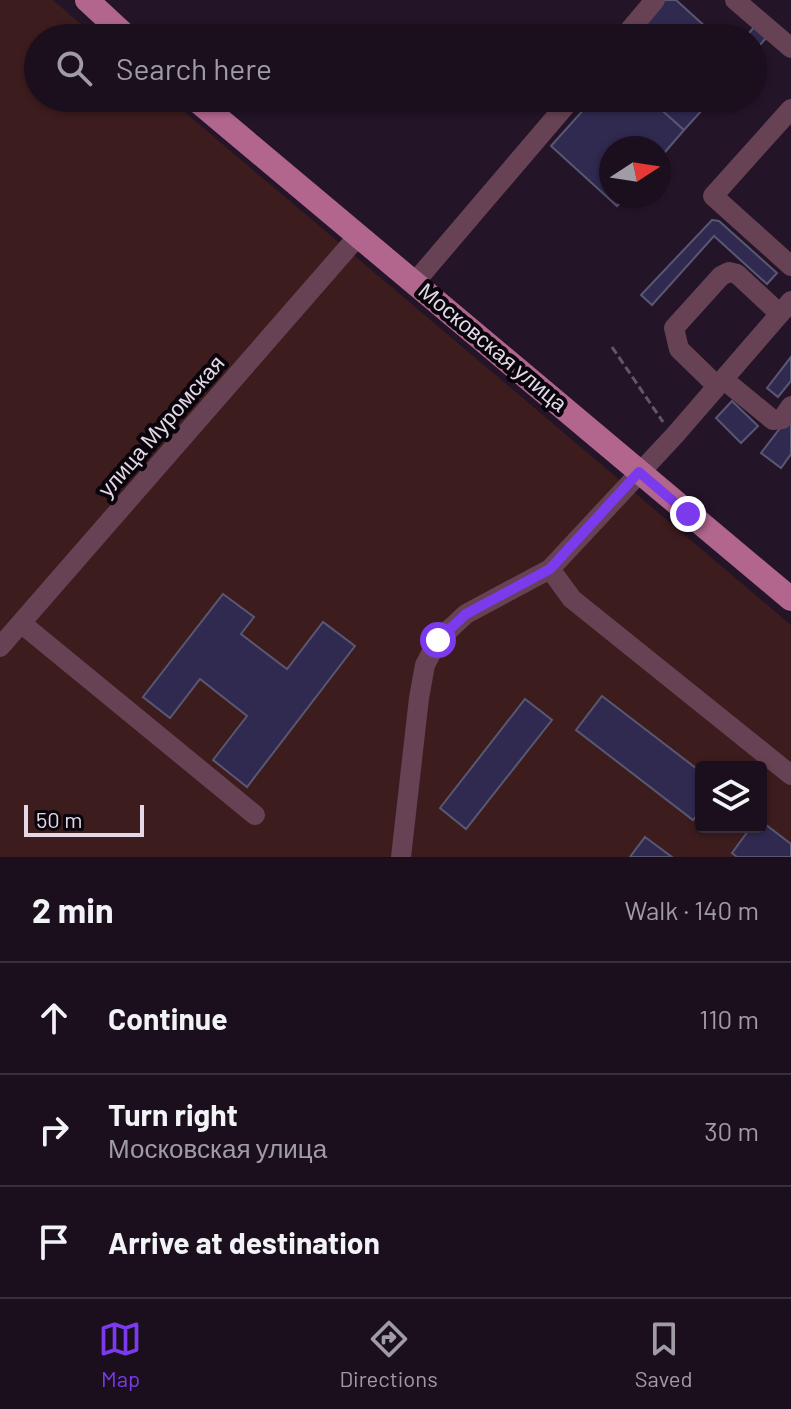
<!DOCTYPE html>
<meta charset="utf-8">
<style>
:root{--surface:#1b0f1e;--page:#241827;--text:#f1f3f6;--muted:#a09ca4;--line:#392f3c;--accent:#7c3aed}
body{margin:0;font-family:Barlow,sans-serif;background:var(--page);color:var(--text)}
.controls{position:absolute;right:24px;bottom:24px;display:grid;overflow:hidden;border-radius:8px;box-shadow:0 2px 6px #0004}
.controls button{width:72px;height:72px;display:grid;place-items:center;padding:0;border:0;border-bottom:2px solid var(--line);background:var(--surface);color:var(--text);font:40px sans-serif}
.compass{position:absolute;left:599px;top:136px;width:72px;height:72px;border-radius:50%;background:var(--surface);box-shadow:0 2px 6px #0004;rotate:78deg}
.scale{position:absolute;left:24px;bottom:20px;width:120px;box-sizing:border-box;padding-left:8px;border:4px solid #e3d8e6;border-top:0;font-size:22px;line-height:28px;white-space:nowrap;color:#e3d8e6;-webkit-text-stroke:6px #09040b;paint-order:stroke}
.stop{position:absolute;width:24px;height:24px;margin:-18px;border:6px solid #7c3aed;border-radius:50%;background:#fff}
.stop.end{background:#7c3aed;border-color:#fff;box-shadow:0 2px 8px #0008}
.list{margin:0;padding:0;list-style:none}
h2{display:flex;justify-content:space-between;align-items:center;height:104px;margin:0;padding:0 32px;font-size:34px}
h2 small{font-size:26px;font-weight:400;color:var(--muted)}
.list li{display:grid;grid-template-columns:52px 1fr auto;gap:24px;align-items:center;box-sizing:border-box;height:112px;padding:0 32px;border-top:2px solid var(--line)}
.list b{display:block;font-size:30px;white-space:nowrap}
.list p{margin:0;font-size:26px;white-space:nowrap;color:var(--muted)}
.list em{font-size:26px;font-style:normal;color:var(--muted)}
.icon{flex:none;width:44px;height:44px;fill:none;stroke:currentColor;stroke-width:2;stroke-linecap:round;stroke-linejoin:round}
.map{position:relative;flex:none;width:791px;height:857px;overflow:hidden}
.search{position:absolute;background:var(--surface);box-shadow:0 2px 6px #0004;left:24px;right:24px;top:24px;height:88px;display:flex;align-items:center;gap:20px;box-sizing:border-box;padding:0 28px;border-radius:44px;color:var(--muted);font-size:30px}
.sheet{height:440px;background:var(--surface)}
nav{display:flex;justify-content:space-around;align-items:center;box-sizing:border-box;height:112px;border-top:2px solid var(--line);background:var(--surface);font-size:22px;color:var(--muted)}
nav a{display:grid;justify-items:center;gap:4px}
nav .on{color:var(--accent)}
.map>svg:first-child{display:block}
.green{fill:#3d1c1e;fill-rule:evenodd}
.building{fill:#302a51;stroke:#5a5772;stroke-width:2}
.lines{fill:none;stroke-linecap:round;stroke-linejoin:round}
.path{stroke:#645668;stroke-width:3;stroke-dasharray:8 4;stroke-linecap:butt}
.minor{stroke:#674254;stroke-width:20}
.major{stroke:#b2668e;stroke-width:24}
.route{stroke:#7c3aed;stroke-width:10}
.labels{text-anchor:middle;stroke-width:8;stroke-linejoin:round;paint-order:stroke}
.street-label{font-size:22px;fill:#e3d8e6;stroke:#09040b}
</style>
<div class="map">
<svg width="791" height="857" viewBox="0 0 791 857">
<rect width="100%" height="100%" fill="#241428"/>
<path class="green" d="M0,0H53L97,38H38V98H168L791,625V857H0ZM701,767H761V827H701Z"/>
<path class="building" d="M664,0H676L718,38H630Z
M754,27L766,38L753,53V38H745Z
M594,98H648L684,130L659,159V148H611V196H626L617,206L551,146Z
M648,98H713L684,130Z
M712,220L719,221L777,273L767,284L714,236L652,305L641,295Z
M791,357V381L778,397L767,388Z
M732,401L758,426L741,443L716,418Z
M791,414V454L781,468L761,453Z
M223,594L254,617L241,634L287,669L323,622L355,646L247,787L213,760L247,716L200,679L170,718L143,697Z
M602,696L701,772V810L693,820L576,730Z
M525,699L552,720L466,829L440,808Z
M761,821L791,844V857H737L732,853L751,827H761Z
M645,837L672,857H630Z"/>
<g class="lines">
<path class="path" d="M612,347L663,422"/>
<path class="minor" d="M735,0L791,48
M623,38L655,0
M791,109L713,196L791,266
M415,282L572,98
M723,379L773,420L782,419L791,406
M717,386L679,349L674,328L721,276L729,272L737,274L780,314
M550,569L572,599L791,775
M21,623L255,815
M0,647L359,235
M401,857L419,698L425,665L438,640L466,614L550,569L675,435L791,301"/>
<path class="major" d="M87,0L128,38
M194,98L791,599"/>
</g>
<g class="lines">
<path class="route" d="M438,640L466,614L550,569L639,472L688,514"/>
</g>
<g class="labels">
<g class="street-label">
<text transform="translate(493 347) rotate(40)" y="8">Московская улица</text>
<text transform="translate(161 426) rotate(-49)" y="8">улица Муромская</text>
</g>
</g>
</svg>
<div class="controls">
<button><svg class="icon" aria-label="layers" viewBox="0 0 24 24"><path d="M12 4l9 5-9 5-9-5zM3 14l9 5 9-5"/></svg></button>
</div>
<svg class="compass" viewBox="-18 -18 36 36"><path d="M0-13l5 13h-10z" fill="#e53935"/><path d="M0 13l5-13h-10z" fill="#a09ca4"/></svg>
<div class="scale">50 m</div>
<div class="stop" style="left:438px;top:640px"></div>
<div class="stop end" style="left:688px;top:514px"></div>
<div class="search"><svg class="icon" aria-label="search" viewBox="0 0 24 24"><circle cx="10" cy="10" r="6"/><path d="M15 15l6 6"/></svg>Search here</div>
</div>
<section class="sheet">
<h2>2 min<small>Walk · 140 m</small></h2>
<ul class="list">
<li><svg class="icon" aria-label="ahead" viewBox="0 0 24 24"><path d="M12 20V5M6 11l6-6 6 6"/></svg><div><b>Continue</b></div><em>110 m</em></li>
<li><svg class="icon" aria-label="right" viewBox="0 0 24 24"><path d="M7 20v-9h11M14 6l5 5-5 5"/></svg><div><b>Turn right</b><p>Московская улица</p></div><em>30 m</em></li>
<li><svg class="icon" aria-label="arrive" viewBox="0 0 24 24"><path d="M6 21V4h12l-3 4 3 4H6"/></svg><div><b>Arrive at destination</b></div></li>
</ul>
</section>
<nav>
<a class="on"><svg class="icon" aria-label="map" viewBox="0 0 24 24"><path d="M3 6l6-2 6 2 6-2v14l-6 2-6-2-6 2zM9 4v14M15 6v14"/></svg>Map</a>
<a><svg class="icon" aria-label="directions" viewBox="0 0 24 24"><path d="M12 3l9 9-9 9-9-9zM9 14v-3h6M13 9l2 2-2 2"/></svg>Directions</a>
<a><svg class="icon" aria-label="saved" viewBox="0 0 24 24"><path d="M7 4h10v16l-5-4-5 4z"/></svg>Saved</a>
</nav>
